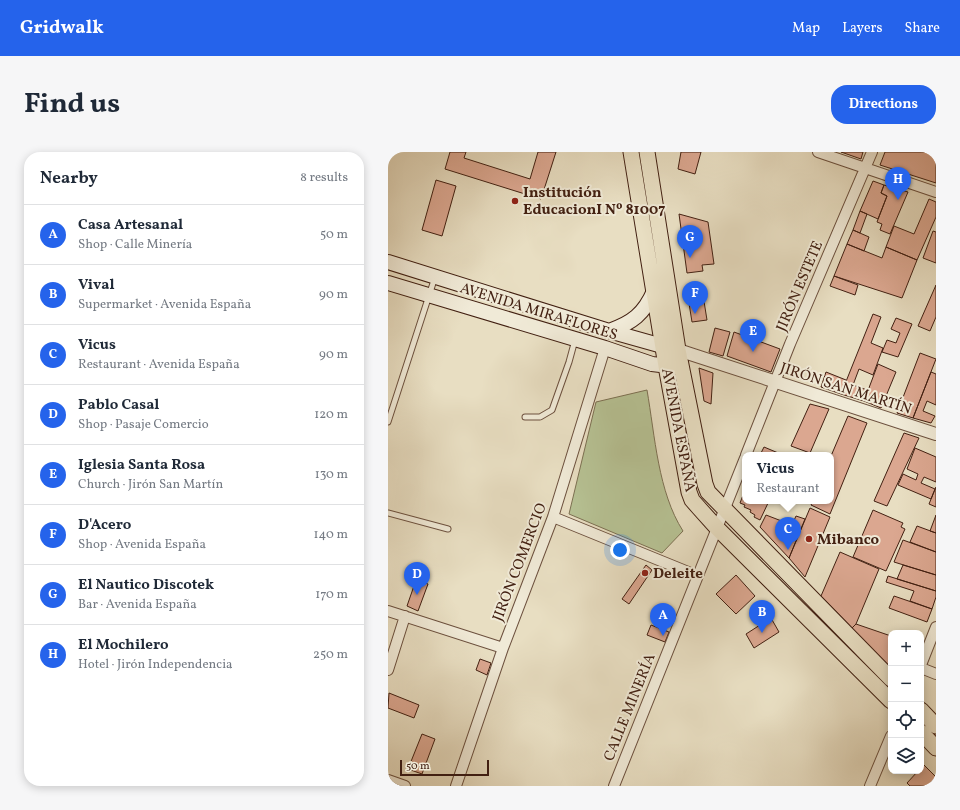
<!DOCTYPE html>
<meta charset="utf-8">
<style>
:root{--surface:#fff;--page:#f6f6f7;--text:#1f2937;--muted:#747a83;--line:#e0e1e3;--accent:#2563eb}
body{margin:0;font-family:Vollkorn,serif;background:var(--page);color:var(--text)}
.controls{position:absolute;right:12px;bottom:12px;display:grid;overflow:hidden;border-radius:8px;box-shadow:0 2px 10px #0003}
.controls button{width:36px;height:36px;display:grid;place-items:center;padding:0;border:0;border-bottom:1px solid var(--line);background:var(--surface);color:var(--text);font:20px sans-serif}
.scale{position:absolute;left:12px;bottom:10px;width:89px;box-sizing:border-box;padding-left:4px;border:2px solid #422012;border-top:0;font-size:11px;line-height:14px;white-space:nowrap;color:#422012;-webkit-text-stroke:3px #f0ead7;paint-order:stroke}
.you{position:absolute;left:232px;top:398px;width:14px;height:14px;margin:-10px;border:3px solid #fff;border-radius:50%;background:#1a73e8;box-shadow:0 0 0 6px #1a73e833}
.badge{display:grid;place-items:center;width:26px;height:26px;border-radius:50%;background:var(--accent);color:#fff;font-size:13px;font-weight:700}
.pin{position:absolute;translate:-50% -33px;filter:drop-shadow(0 1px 2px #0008)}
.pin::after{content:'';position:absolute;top:21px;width:14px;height:12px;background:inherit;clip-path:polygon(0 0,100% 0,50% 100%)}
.popup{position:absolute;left:354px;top:300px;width:92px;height:52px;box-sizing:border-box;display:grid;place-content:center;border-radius:8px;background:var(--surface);filter:drop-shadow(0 1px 3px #0005);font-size:13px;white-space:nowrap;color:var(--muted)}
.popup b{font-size:15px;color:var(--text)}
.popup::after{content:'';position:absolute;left:50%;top:100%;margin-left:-8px;border:8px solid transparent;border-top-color:var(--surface)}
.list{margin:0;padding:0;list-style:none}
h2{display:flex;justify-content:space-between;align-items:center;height:52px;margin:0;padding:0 16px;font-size:17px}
h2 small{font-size:13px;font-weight:400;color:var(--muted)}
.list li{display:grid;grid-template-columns:26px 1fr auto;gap:12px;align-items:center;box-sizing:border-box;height:60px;padding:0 16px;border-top:1px solid var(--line)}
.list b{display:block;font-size:15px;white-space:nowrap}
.list p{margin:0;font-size:13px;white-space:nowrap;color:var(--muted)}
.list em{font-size:13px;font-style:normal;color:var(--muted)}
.icon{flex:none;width:22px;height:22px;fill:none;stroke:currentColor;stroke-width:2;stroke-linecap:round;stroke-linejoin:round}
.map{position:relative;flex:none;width:548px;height:634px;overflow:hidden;border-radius:16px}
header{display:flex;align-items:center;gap:24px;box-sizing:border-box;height:56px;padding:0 20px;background:var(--accent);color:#fff}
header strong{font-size:19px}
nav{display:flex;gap:22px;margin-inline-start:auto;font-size:14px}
.intro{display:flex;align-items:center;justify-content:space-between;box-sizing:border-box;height:96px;padding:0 24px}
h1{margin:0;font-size:28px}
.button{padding:10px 18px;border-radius:16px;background:var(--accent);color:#fff;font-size:14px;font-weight:700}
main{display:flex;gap:24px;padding:0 24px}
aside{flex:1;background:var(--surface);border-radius:16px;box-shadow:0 2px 10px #0003}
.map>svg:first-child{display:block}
.green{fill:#b6c193;stroke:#7c7052}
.building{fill:#dba790;stroke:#422012}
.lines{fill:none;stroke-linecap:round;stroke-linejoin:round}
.service-casing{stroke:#6c503e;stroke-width:7}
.minor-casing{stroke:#6c503e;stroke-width:12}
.tertiary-casing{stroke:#6c503e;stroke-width:14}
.secondary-casing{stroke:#422012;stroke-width:16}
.primary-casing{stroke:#422012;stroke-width:17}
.service{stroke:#f0ead7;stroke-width:5}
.minor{stroke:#f0ead7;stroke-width:10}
.tertiary{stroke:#f0ead7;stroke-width:12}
.secondary{stroke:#f0ead7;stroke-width:14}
.primary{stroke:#e8dec2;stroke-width:15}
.poi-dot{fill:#8f2418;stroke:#f0ead7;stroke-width:1.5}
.labels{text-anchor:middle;stroke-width:4;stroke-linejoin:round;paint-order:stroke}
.poi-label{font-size:15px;font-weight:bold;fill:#422012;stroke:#f0ead7;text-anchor:start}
.street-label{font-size:15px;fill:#422012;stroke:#f0ead7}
</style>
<header>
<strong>Gridwalk</strong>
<nav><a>Map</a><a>Layers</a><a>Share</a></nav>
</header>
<div class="intro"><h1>Find us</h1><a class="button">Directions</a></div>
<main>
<aside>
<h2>Nearby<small>8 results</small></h2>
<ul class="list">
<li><span class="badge">A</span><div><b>Casa Artesanal</b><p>Shop · Calle Minería</p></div><em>50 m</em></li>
<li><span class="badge">B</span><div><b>Vival</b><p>Supermarket · Avenida España</p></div><em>90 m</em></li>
<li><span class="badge">C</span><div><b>Vicus</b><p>Restaurant · Avenida España</p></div><em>90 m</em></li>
<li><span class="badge">D</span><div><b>Pablo Casal</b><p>Shop · Pasaje Comercio</p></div><em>120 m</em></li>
<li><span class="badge">E</span><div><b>Iglesia Santa Rosa</b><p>Church · Jirón San Martín</p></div><em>130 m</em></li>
<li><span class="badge">F</span><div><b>D'Acero</b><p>Shop · Avenida España</p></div><em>140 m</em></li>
<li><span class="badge">G</span><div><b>El Nautico Discotek</b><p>Bar · Avenida España</p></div><em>170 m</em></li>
<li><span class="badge">H</span><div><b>El Mochilero</b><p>Hotel · Jirón Independencia</p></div><em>250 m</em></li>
</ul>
</aside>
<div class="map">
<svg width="548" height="634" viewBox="0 0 548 634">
<rect width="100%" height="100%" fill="#e8dec2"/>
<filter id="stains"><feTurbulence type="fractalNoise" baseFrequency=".005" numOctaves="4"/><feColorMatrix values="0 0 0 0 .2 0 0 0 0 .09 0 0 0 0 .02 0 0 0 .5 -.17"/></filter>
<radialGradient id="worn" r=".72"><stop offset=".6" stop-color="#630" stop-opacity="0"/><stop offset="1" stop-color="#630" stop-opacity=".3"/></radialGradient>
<path class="green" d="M259,238C267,284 270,340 295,379L274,401L181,362L208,250Z"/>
<path class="building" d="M62,0H78L76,6L142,27L150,0H168L153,47L57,17Z
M293,0H313L307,22L290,17Z
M453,0H475L473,7Z
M497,0H548V31L492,13Z
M48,28L68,34L54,84L34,78Z
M485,29L496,33L493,41L499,44L490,67L472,59Z
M496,33L520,40L502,82L492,78L494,72L489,70L499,44L493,41Z
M541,47L548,50V65L529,108L498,95L506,74L526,82Z
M472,59L479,62L472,81L465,78Z
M291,62L320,70L326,112L314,113L315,119L299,121Z
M465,78L481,85L476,99L459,92Z
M545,79L548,80V111L535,106Z
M459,92L494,106L498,95L529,108L514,146L446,124Z
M446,124L470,133L467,143L442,134Z
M548,133V165L542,179L530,174Z
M314,137L319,168L304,170L299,139Z
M485,162L493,165L483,191L495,196L485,223L471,217L465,233L479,238L476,249L453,242Z
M508,166L524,172L510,205L494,200L499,188L508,191L512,181L503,177Z
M327,176L342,180L335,204L321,200Z
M346,180L392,197L383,220L339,204Z
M532,201L548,207L525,266L509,261Z
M490,212L508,220L493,256L476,249Z
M311,216L325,221L323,252L316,249Z
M438,220L458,228L453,242L433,235Z
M543,220L548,222V253L539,249L535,259L547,264L543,271L525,266Z
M422,252L441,257L422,301L403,294Z
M460,264L479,271L442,362L423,353L425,349H443V304Z
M516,281L531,286L499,354L486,349Z
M376,295L395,303H372Z
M527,296L548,305V330L536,325L533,331L547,337L543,347L510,333L515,322L528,328L530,322L519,317Z
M548,335V355L541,352Z
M357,338V349H381L372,368L366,365L367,363L362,360L363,358L356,355L357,353L352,351Z
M422,356L442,365L417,425L401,406Z
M485,358L515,371L513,375L517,377L498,419L465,405Z
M378,363L404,373L408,364L417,367L401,406L372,375Z
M548,363V381L542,379Z
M529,374L548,381V400L522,390Z
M515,388L548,400V423L506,410Z
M452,400L491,417L468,472L464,476L433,444Z
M258,413L264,418L241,452L234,447Z
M515,413L548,423V439L509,427Z
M348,423L367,444L348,462L328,442Z
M500,424L548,439V445L544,457L522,449L526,439L498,430Z
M28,428L40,432L30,459L19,454Z
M506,444L544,457L539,470L501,456Z
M383,466L391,480L366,496L358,482Z
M468,472L503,484V511L501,515L464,476Z
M263,473L281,480L277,490L259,483Z
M92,507L103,511L99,523L88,518Z
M1,541L31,553L26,566L0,556Z
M34,582L47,587L34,622L20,617Z
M536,613L548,625L539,634H522L519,631L530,619H533V617Z"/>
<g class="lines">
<g class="service-casing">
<path id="service" d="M137,265H152L164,258L181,210L187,188
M0,270L47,125
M0,361L60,377"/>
</g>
<g class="minor-casing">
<path id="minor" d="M430,0L548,40
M358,303L402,192L484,0
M165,365L310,424
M0,459L115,496
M533,513L548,475
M533,516L548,522
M0,518L17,464
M0,628L17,634
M68,634L115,496L165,365L217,196
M226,634L357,306
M482,634L503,584"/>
</g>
<g class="tertiary-casing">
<path id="tertiary" d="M290,198L548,282"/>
</g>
<g class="secondary-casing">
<path id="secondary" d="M0,110L221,179L285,197
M0,131L217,196L264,212L289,215
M221,179C244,171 256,162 266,139"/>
</g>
<g class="primary-casing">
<path id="primary" d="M243,0L278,214L301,340L304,348L311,356L329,376L503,549
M259,0L290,198L317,332L320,340L503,527
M533,558L548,574
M533,580L548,596"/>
</g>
<use href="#service" class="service"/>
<use href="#minor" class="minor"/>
<use href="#tertiary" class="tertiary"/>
<use href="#secondary" class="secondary"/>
<use href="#primary" class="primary"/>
</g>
<g class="poi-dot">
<circle cx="127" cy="49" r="4"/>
<circle cx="421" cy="387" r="4"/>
<circle cx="257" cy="421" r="4"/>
</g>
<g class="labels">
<g class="poi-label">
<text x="135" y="45">Institución<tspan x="135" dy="17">EducacionI Nº 81007</tspan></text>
<text x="429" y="392">Mibanco</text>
<text x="265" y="426">Deleite</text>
</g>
<g class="street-label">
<text transform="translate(411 134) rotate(-67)" y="5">JIRÓN ESTETE</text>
<text transform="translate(151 159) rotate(17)" y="5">AVENIDA MIRAFLORES</text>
<text transform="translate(458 236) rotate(18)" y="5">JIRÓN SAN MARTÍN</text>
<text transform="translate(291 278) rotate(79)" y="5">AVENIDA ESPAÑA</text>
<text transform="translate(131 410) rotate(-69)" y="5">JIRÓN COMERCIO</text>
<text transform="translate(241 555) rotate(-68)" y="5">CALLE MINERÍA</text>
</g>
</g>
<rect width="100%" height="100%" filter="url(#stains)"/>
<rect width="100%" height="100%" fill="url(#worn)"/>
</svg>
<div class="controls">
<button>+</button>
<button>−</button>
<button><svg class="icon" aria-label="locate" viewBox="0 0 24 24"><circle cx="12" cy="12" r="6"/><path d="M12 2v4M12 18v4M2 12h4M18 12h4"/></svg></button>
<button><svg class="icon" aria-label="layers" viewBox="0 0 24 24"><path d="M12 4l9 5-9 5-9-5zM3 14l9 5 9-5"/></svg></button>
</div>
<div class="scale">50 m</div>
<div class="you"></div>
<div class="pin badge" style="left:275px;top:484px">A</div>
<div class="pin badge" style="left:374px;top:481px">B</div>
<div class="pin badge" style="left:400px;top:398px">C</div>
<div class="popup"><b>Vicus</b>Restaurant</div>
<div class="pin badge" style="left:29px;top:443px">D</div>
<div class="pin badge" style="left:365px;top:200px">E</div>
<div class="pin badge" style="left:307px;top:162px">F</div>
<div class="pin badge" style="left:302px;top:106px">G</div>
<div class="pin badge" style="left:510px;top:48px">H</div>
</div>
</main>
